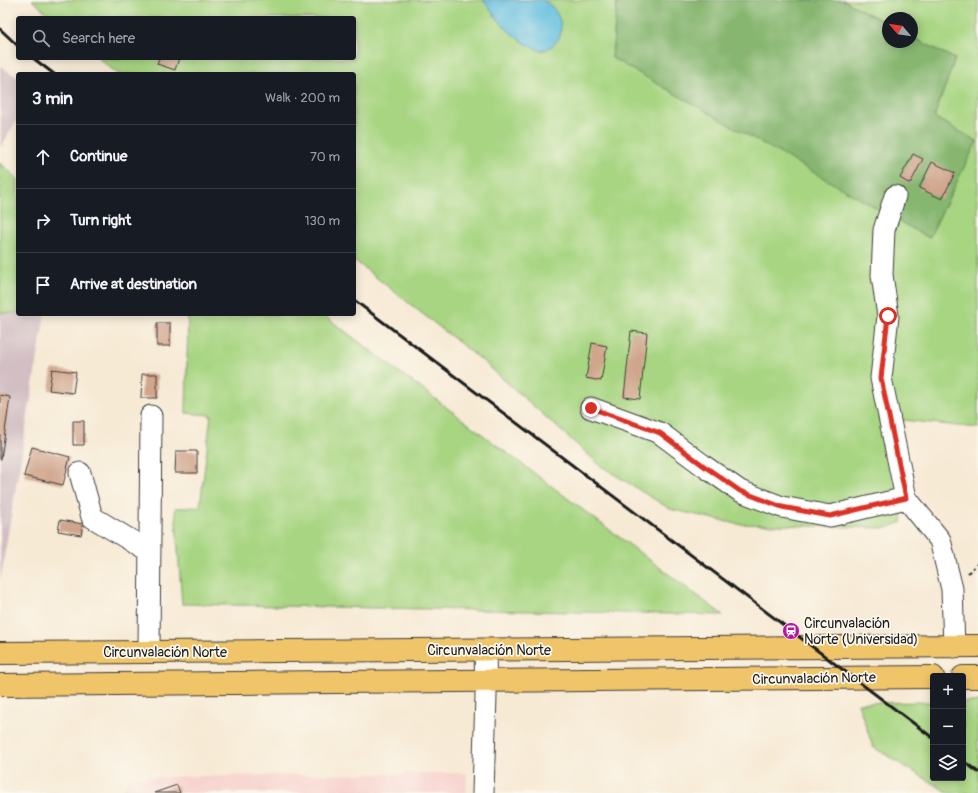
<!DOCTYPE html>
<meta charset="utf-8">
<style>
:root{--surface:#171b24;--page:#20242c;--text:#f1f3f6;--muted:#9ea1a6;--line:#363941}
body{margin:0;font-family:Pangolin,sans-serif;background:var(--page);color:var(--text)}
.controls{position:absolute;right:12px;bottom:12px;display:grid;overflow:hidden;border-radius:4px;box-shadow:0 2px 10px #0003}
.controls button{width:36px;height:36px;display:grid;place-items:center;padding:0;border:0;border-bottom:1px solid var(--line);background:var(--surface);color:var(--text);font:20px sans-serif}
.compass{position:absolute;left:882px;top:12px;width:36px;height:36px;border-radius:50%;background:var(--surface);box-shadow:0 2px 10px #0003;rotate:299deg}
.stop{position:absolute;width:12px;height:12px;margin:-9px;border:3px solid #d93025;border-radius:50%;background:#fff}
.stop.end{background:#d93025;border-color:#fff;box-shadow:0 1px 4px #0008}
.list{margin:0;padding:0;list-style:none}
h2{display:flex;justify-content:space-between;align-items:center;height:52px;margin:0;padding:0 16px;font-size:17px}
h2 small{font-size:13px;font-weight:400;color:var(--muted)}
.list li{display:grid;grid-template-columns:26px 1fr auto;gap:12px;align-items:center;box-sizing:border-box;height:64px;padding:0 16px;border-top:1px solid var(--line)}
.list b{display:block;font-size:15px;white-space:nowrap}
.list em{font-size:13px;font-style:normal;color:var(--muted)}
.icon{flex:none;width:22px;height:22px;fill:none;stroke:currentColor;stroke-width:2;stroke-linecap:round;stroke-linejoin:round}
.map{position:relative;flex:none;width:978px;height:793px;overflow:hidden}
.search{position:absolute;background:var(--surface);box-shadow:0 2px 10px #0003;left:16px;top:16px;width:340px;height:44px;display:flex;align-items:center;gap:10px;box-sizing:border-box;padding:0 14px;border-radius:4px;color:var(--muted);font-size:15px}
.panel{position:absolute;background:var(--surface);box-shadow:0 2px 10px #0003;left:16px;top:72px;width:340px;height:244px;border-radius:4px}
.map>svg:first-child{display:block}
.built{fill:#f7d0cc}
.industrial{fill:#d2bec3}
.green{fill:#a8d582;stroke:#62784f}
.forest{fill:#86b670;stroke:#516946}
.water{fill:#61bedf;stroke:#3e6d7e}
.building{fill:#d0a58c}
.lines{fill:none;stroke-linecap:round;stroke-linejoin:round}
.minor-casing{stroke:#3d3b38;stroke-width:23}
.highway-casing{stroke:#3d3b38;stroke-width:24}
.path{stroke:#3d3b38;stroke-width:2.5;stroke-dasharray:3 3;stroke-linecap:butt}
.minor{stroke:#fff;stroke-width:21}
.highway{stroke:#f0c469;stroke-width:22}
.rail{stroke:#1c1c1c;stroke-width:3}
.route{stroke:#d93025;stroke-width:5}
.labels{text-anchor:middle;stroke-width:3.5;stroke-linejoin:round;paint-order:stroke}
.poi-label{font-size:14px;fill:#1c1c1c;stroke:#fbf7ec;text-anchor:start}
.street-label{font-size:14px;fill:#1c1c1c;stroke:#fbf7ec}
</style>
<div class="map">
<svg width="978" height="793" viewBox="0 0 978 793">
<rect width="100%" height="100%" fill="#fbf7ec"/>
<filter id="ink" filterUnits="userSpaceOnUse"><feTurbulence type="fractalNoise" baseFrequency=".025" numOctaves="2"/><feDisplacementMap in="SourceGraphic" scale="8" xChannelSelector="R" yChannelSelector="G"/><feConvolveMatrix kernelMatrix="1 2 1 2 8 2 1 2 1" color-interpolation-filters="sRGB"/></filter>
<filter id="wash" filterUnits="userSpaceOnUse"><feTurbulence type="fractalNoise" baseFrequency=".012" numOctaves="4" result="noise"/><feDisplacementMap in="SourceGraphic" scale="16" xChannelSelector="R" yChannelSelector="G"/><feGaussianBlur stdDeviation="0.9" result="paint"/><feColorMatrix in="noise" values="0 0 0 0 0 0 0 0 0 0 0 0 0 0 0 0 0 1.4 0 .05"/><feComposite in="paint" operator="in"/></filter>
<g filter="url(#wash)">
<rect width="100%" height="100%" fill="#f7ead5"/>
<path class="built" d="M467,773L466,793H121L129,778L201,776Z"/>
<path class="industrial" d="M0,66L18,78V117L1,148Z
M0,313L45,314L0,582Z"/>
<path class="green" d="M32,0H617L612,58L934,117L955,59L912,37V18H888V24L843,0H978V428L902,420V522L887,528L737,524L670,509L601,466L484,362L354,260V74H118L98,58H354V18H53Z
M0,163L18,179V313H0Z
M188,314H322L723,615L182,604L175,508L200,507L211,415L186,413Z
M933,702V778H963V702H978V793H949L873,747L858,703Z"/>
<path class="forest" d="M617,0H843L888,24V42H912V37L955,59L934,117L977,141L929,238L612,58Z"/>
<path class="water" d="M483,0C495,0 533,0 542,0C554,4 562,19 561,31C559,43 551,48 541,51C512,39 501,24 483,0Z"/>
<g id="blocks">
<path class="building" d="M159,58H179L175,70L157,64Z
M913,154L923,159L910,184L900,178Z
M932,162L955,173L942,199L919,188Z
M157,323H170V346H157Z
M631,331L647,333L640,399L624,397Z
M592,343L607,346L601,381L586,378Z
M52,369L76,372L73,393L49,390Z
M142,374H157V398H141Z
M0,395L10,397L1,459H0Z
M73,421H84V445H73Z
M32,447L70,457L63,485L24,476Z
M176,451H197V473H175Z
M60,520L83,524L81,535L58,531Z
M177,785L180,793H154Z"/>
</g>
</g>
<g filter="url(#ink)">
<use href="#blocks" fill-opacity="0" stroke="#3d3b38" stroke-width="1"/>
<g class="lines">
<g class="minor-casing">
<path id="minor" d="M895,196L884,230L882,275L888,316L881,378L906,498L940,540L952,589L954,647
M591,408L660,433L704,466L740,491L782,507L830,516L906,498
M80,473L92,517L150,552
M149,652L151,416
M483,793L486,695L485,650"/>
</g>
<g class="highway-casing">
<path id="highway" d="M0,653L978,646
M963,677H978
M0,685L933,677"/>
</g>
<path class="path" d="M968,573L978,563"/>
<use href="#minor" class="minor"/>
<use href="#highway" class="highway"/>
<path class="rail" d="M0,29L18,46
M33,58L54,74
M354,300L933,738
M963,761L978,772"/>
</g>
</g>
<g class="lines" filter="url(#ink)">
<path class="route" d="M591,408L660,433L704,466L740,491L782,507L830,516L906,498L881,378L888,316"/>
</g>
<defs>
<g id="station-disc" transform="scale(0.9)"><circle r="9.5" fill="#b5179e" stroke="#fbf7ec"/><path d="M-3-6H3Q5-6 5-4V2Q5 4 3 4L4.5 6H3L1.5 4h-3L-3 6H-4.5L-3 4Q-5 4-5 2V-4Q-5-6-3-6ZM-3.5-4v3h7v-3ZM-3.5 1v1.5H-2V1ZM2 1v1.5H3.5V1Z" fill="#fff"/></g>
</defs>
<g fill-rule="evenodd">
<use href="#station-disc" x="791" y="631"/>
</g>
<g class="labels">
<g class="poi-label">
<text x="804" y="628">Circunvalación<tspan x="804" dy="16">Norte (Universidad)</tspan></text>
</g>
<g class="street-label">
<text x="489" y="655">Circunvalación Norte</text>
<text x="165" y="657">Circunvalación Norte</text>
<text transform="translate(814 678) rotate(-1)" y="5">Circunvalación Norte</text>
</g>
</g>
</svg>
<div class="controls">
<button>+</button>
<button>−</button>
<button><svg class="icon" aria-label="layers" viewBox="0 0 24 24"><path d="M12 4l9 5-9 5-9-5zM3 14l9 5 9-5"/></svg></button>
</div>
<svg class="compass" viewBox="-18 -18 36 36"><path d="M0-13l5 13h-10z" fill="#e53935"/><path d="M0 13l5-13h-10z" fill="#9ea1a6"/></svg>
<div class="stop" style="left:888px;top:316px"></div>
<div class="stop end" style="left:591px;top:408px"></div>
<div class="search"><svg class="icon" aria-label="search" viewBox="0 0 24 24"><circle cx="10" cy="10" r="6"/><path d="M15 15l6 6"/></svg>Search here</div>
<section class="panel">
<h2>3 min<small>Walk · 200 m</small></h2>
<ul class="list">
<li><svg class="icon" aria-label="ahead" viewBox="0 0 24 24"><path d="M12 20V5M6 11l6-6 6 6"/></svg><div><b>Continue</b></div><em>70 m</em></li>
<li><svg class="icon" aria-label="right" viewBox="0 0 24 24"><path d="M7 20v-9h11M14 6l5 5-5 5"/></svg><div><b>Turn right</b></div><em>130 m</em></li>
<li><svg class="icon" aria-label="arrive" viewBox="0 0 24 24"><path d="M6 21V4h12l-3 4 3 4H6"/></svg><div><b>Arrive at destination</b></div></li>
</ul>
</section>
</div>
